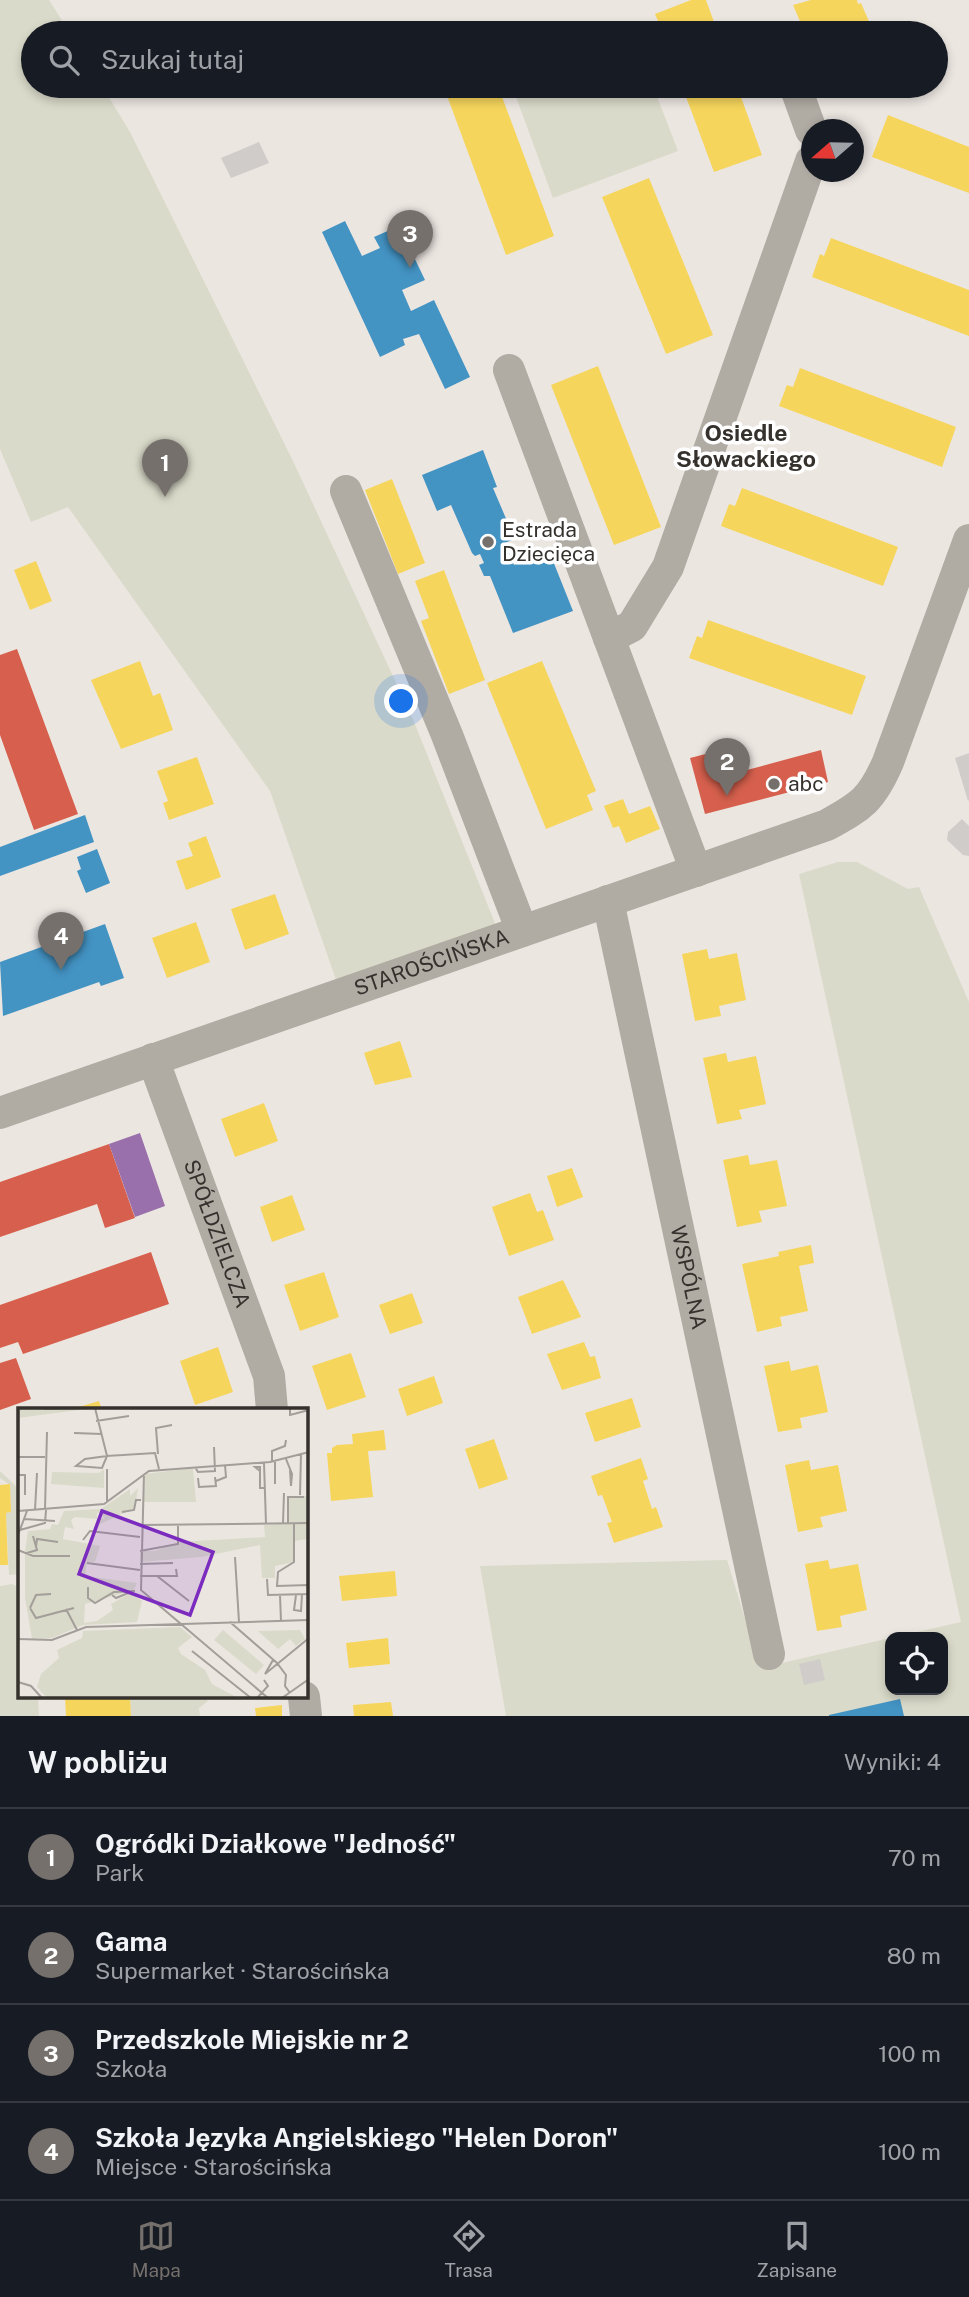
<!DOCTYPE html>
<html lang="pl">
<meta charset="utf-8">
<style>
:root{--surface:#171b24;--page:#242831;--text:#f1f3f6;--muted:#9ea1a6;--line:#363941;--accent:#75706c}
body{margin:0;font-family:"Public Sans",sans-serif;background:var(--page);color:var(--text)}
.controls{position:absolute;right:21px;bottom:21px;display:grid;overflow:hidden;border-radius:14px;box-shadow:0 4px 10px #0003}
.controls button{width:63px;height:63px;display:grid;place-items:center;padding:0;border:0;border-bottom:2px solid var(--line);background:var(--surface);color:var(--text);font:35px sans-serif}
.compass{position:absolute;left:801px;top:119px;width:63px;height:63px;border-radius:50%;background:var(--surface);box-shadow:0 4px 10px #0003;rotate:250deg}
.you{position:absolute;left:402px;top:702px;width:24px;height:24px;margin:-18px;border:5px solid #fff;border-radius:50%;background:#1a73e8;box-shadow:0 0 0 10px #1a73e833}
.badge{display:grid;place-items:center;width:46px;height:46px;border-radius:50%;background:var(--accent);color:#fff;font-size:23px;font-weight:700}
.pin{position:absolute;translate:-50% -58px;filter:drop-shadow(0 2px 4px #0008)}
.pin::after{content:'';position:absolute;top:37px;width:24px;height:21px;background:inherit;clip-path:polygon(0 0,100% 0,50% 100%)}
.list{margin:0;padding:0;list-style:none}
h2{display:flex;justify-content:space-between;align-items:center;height:91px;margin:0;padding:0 28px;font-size:30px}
h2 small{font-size:23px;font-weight:400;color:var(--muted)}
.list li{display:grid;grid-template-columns:46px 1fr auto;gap:21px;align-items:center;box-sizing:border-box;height:98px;padding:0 28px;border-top:2px solid var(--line)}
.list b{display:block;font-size:26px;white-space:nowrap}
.list p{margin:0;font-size:23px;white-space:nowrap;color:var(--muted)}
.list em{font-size:23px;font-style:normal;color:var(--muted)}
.icon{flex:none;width:38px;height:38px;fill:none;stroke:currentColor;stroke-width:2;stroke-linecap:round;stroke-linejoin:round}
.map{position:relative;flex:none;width:969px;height:1716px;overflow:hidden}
.search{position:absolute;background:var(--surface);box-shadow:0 4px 10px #0003;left:21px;right:21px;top:21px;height:77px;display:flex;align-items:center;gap:18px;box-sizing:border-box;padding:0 24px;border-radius:38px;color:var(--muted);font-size:26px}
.sheet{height:483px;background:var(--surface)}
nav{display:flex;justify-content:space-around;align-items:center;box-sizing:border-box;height:98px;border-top:2px solid var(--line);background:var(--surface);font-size:19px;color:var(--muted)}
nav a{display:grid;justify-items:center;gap:4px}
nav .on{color:var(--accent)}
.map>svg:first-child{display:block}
.green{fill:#d9dac9}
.homes{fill:#f6d55c}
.shops{fill:#d6604d}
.offices{fill:#9970ab}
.schools{fill:#4393c3}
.building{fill:#d0ccca}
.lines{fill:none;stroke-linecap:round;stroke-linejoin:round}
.minor{stroke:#b0aba3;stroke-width:32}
.poi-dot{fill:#75706c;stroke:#fff;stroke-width:2.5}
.labels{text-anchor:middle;stroke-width:7;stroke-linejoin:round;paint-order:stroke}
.poi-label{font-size:21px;fill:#35312d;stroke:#fff;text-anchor:start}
.street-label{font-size:21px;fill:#35312d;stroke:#fff}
.neighbourhood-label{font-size:23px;font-weight:bold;fill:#35312d;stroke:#fff}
.inset-road{fill:none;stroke:#a39e99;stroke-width:2}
.view{fill:#7b2cbf;fill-opacity:0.15;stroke:#7b2cbf;stroke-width:3.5}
.inset-edge{fill:none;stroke:#35312d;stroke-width:3.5}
</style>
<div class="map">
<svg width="969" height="1716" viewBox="0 0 969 1716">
<rect width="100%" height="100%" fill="#ece6e1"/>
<path class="green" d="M0,0H49L70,33H33V86H102L130,132L293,461L412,717L501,938L341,994L270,791L68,507L31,522L0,449Z
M512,86H653L678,151L553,198Z
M838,862H857L908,889L919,887L969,1002V1716H506L480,1566L727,1560L760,1668L890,1638V1690H943V1637H895L961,1622L799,874Z
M0,1471L19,1489V1574L9,1575L6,1513L11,1512L10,1485L0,1478Z
M12,1584L19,1587V1697H38L39,1716H0V1586Z
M130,1697H204L208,1701L199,1708L200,1716H131Z"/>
<path class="homes" d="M691,0H706L718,33H663L655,14Z
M811,0H857L858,4L861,3L874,33H805L793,5Z
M466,86H498L554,236L506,255L446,93Z
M682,86H737L762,155L714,172Z
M888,115L969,147V193L872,157Z
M649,178L713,335L666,354L602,197Z
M831,238L969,290V336L812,277L820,254L824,256Z
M598,366L661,527L614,545L551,385Z
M800,368L956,427L942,467L779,406L787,385L793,387Z
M392,479L425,563L398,574L365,490Z
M742,488L898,547L883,586L721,526L729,504L735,506Z
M36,561L52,601L30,610L14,570Z
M444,570L485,680L449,694L421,621L429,618L415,581Z
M708,620L866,676L852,715L689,658L697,636L702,638Z
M140,661L153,696L160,693L173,730L121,749L91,680Z
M542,661L596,791L587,795L593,810L546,829L487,683Z
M197,757L214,804L169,820L163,803L168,801L157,771Z
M623,799L629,814L650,806L660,829L626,843L619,826L613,828L604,806Z
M206,836L221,877L186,890L176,861L193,856L188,843Z
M275,894L289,934L245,950L231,909Z
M196,922L210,962L167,978L152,938Z
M707,949L709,959L737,953L746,1000L719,1006L721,1016L695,1021L682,954Z
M400,1041L412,1077L375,1085L364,1053Z
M726,1053L728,1062L756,1056L766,1104L739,1110L742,1119L717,1124L703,1058Z
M264,1103L278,1141L235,1157L221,1119Z
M748,1155L750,1165L777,1160L787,1206L759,1211L762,1222L737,1227L723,1160Z
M572,1168L583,1197L557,1207L547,1176Z
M530,1193L537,1212L543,1210L554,1240L509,1256L492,1207Z
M292,1195L305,1230L272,1242L260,1207Z
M811,1245L814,1263L799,1266L808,1311L780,1317L782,1326L757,1332L742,1264L779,1256L778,1252Z
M324,1272L339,1317L300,1331L284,1285Z
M563,1280L581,1317L532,1334L518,1297Z
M412,1293L423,1323L390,1334L379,1305Z
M584,1342L590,1357L595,1356L601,1378L562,1390L547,1354Z
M218,1347L233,1392L195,1405L180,1361Z
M351,1353L366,1397L327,1410L312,1366Z
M789,1361L791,1371L818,1365L828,1412L800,1418L802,1428L778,1432L764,1366Z
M434,1376L443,1403L407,1416L398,1389Z
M632,1398L641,1427L595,1442L585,1413Z
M99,1401L102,1410H72V1409Z
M384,1430L386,1450L368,1451L373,1497L331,1501L327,1453H332V1448L337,1445L353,1444L352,1434Z
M494,1439L508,1479L479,1489L465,1449Z
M641,1458L648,1479L643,1481L652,1509L656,1507L663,1527L614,1543L607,1523L612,1522L602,1495L598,1496L591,1476Z
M809,1460L811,1470L838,1465L847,1511L820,1517L823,1527L798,1532L785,1465Z
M10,1484L11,1512L6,1513L8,1565H0V1485Z
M828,1560L830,1569L858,1564L867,1610L840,1616L842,1627L817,1631L805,1564Z
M395,1571L397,1596L342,1601L339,1576Z
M388,1638L390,1664L349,1668L346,1643Z
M65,1697H130L131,1716H66Z
M391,1702L393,1716H354L353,1705Z
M282,1705V1716H256L255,1708Z"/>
<path class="shops" d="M17,649L78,814L34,830L0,735V655Z
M741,745L747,770L821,750L828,782L705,814L690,758Z
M109,1144L135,1218L105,1228L97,1204L0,1237V1182Z
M151,1252L169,1304L23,1354L18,1342L0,1348V1305Z
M16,1358L31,1399L0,1410V1363Z"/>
<path class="offices" d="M140,1133L165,1206L135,1217L109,1144Z"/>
<path class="schools" d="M345,221L362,256L380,248L374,237L399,226L425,280L402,290L411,311L434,300L470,377L445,389L419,334L403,339L405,345L380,357L322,232Z
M483,450L497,487L493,488L513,535L512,540L505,543L514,565L549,551L573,611L513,633L490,576H484L479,565L484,563L480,554L475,556L472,553L451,505L437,511L422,475Z
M85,815L94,842L0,876V847Z
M97,849L110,883L86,893L77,871L81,869L77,857Z
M105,924L124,978L101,986L99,982L3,1016L0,962Z
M900,1699L904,1716H829V1715Z"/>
<path class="building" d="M259,142L269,163L231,178L221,158Z
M969,753V800L968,801L955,758Z
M962,819L969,826V856L963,855L947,840L948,832Z
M820,1659L825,1680L804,1685L799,1664Z"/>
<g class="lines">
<g class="minor">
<path d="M795,86L811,130"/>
<path d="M509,370L696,871"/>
<path d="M346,491L447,735L522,931"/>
<path d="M609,638L632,626L668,567L811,161"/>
<path id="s1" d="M608,901L769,1654"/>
<path id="s2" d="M153,1059L269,1376L272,1410"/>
<path id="s3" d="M0,1113L827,825C862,806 872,799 888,762L969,540"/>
<path d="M304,1697L306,1716"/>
</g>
</g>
<g class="poi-dot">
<circle cx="488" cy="542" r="7"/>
<circle cx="774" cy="784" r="7"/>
</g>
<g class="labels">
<g class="poi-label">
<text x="502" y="537">Estrada<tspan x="502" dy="24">Dziecięca</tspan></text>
<text x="788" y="791">abc</text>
</g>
<g class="street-label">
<text dy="7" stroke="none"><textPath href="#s3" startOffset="457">STAROŚCIŃSKA</textPath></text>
<text dy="7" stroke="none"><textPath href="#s2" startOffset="186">SPÓŁDZIELCZA</textPath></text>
<text dy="7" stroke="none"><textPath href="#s1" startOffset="385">WSPÓLNA</textPath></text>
</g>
<g class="neighbourhood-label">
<text x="746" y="441">Osiedle<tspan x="746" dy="26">Słowackiego</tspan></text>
</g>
</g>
<g transform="translate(18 1408)">
<rect width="290" height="290" fill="#ece6e1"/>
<path d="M0,0H76L0,10ZM175,60L178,94H126L127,66ZM86,61V80L33,76L34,64L81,65ZM120,80L117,100L80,117L79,112L87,110L79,104V111L57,109L53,112L56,121L47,119L45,131L82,138L77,154H69L67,168L119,175L116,182L67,196L66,215L79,213L95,202L93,196L112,185L124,193L119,214L65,217L34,230L14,231L7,190V146L16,149L7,143L10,123L32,121L34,116L40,117L46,103L83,101L112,81V88ZM269,88H290V114H269ZM259,116H290V131L276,133V154L257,158V170H244L242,137L183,149L122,154V143H137L160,134L247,129L246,117ZM162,219L174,229L160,240L163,246L187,262L194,276L220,290H29L19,279L23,266L41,250L39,242L64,230L65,223ZM205,222L246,257L238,266L196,232ZM282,222L287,231L278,238L272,231L260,241L240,223Z" fill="#d9dac9"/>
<path class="inset-road" d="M77,0L89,48L137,45L141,61M77,0H128M272,0V7L291,2M26,1L65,0M78,13L111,8M56,25L84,26M140,46L138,20L154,17M89,48L84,60L58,58L67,51ZM1,49H27M268,51L274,66L273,78L272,62M254,54V43L267,38L268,32M246,55L248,116M177,59L180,64L197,63L196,39M242,63L237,59H242V80H247M126,66L123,182L250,290M0,67H7V87M0,68V103M180,70L181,79L198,78L197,69M198,73L208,69L207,57M257,76V54M282,87L283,46M89,95V61M27,101L29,24M17,102L19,65M0,103L86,96L131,63L252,54L291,44M104,104L116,102L118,92H123M6,111L37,113M265,115L266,85M270,115V89H286M123,117L291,115M2,122L27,115L28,102M0,127L9,103M65,132L72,123L122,129M18,139L19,131L40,134M0,142L15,148H52M122,143L160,136V117M9,145L19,142L15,128M217,149L221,214M69,155L122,162M122,156L155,155M122,168H159L158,161M139,168L171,193M249,171L250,187L290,186V177L259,178L260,164L276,154V115M70,179V190L77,195L96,184L117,183M94,187L98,190L115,183M262,187L263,213M278,187L276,202L283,203L284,186M12,200L18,210L56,200M12,200L18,187L33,186M48,201L59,222M212,214L259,255L268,267L267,278L272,285M0,231L34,232L68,219L291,212M174,243L233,290M255,252L247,266L291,230M0,274L13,278L24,290M239,290L250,278L246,272M264,290L291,271"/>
<path class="view" d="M84,103L195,144L172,207L61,166Z"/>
<rect width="290" height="290" class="inset-edge"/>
</g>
</svg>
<div class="controls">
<button><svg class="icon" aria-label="locate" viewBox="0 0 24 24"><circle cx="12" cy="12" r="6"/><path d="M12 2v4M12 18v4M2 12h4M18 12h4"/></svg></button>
</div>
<svg class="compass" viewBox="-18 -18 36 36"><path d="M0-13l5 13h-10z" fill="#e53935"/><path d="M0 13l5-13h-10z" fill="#9ea1a6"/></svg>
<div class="you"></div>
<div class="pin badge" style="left:165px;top:497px">1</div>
<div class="pin badge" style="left:727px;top:796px">2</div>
<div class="pin badge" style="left:410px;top:268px">3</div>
<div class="pin badge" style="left:61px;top:970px">4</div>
<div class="search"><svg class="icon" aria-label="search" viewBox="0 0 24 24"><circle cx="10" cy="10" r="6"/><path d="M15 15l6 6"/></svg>Szukaj tutaj</div>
</div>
<section class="sheet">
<h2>W pobliżu<small>Wyniki: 4</small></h2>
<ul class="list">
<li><span class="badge">1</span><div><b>Ogródki Działkowe &quot;Jedność&quot;</b><p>Park</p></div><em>70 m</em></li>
<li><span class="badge">2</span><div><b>Gama</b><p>Supermarket · Starościńska</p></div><em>80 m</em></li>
<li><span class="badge">3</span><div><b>Przedszkole Miejskie nr 2</b><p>Szkoła</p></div><em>100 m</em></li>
<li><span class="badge">4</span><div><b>Szkoła Języka Angielskiego &quot;Helen Doron&quot;</b><p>Miejsce · Starościńska</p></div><em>100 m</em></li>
</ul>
</section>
<nav>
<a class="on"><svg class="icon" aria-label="map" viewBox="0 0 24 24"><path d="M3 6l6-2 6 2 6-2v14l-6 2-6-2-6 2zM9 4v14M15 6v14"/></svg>Mapa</a>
<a><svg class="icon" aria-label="directions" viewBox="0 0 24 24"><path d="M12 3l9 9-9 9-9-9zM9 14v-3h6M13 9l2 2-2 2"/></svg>Trasa</a>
<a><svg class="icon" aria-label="saved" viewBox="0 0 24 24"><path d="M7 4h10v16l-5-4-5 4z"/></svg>Zapisane</a>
</nav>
